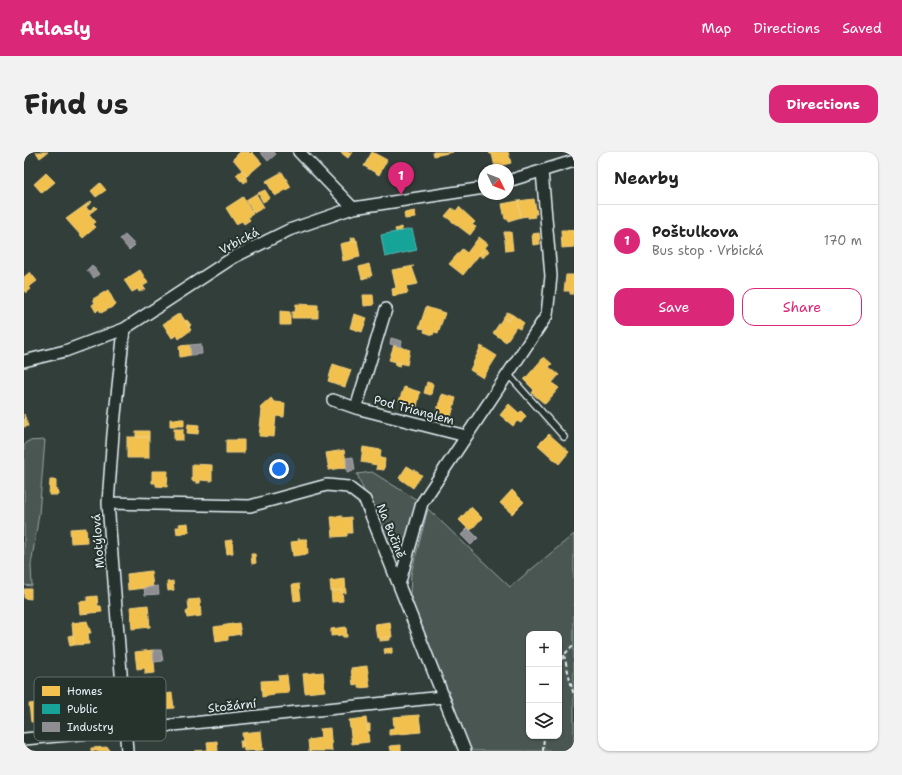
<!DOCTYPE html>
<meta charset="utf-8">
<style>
:root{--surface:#fff;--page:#f2f2f2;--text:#222;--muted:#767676;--line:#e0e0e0;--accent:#db2777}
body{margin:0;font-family:"Shantell Sans",sans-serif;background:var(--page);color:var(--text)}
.controls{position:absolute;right:12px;bottom:12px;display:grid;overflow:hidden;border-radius:8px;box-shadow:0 1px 3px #0004}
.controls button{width:36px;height:36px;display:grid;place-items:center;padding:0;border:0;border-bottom:1px solid var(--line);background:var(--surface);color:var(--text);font:20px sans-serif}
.compass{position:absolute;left:454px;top:12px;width:36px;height:36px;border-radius:50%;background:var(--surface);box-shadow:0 1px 3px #0004;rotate:133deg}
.you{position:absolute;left:255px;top:317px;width:14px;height:14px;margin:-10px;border:3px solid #fff;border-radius:50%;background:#1a73e8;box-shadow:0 0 0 6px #1a73e833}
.badge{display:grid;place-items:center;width:26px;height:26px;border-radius:50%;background:var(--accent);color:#fff;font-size:13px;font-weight:700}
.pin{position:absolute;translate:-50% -33px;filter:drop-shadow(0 1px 2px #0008)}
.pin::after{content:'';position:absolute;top:21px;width:14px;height:12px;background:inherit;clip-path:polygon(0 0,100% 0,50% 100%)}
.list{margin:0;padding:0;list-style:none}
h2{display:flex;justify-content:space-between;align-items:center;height:52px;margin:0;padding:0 16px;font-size:17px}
h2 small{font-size:13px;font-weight:400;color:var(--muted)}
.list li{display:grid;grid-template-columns:26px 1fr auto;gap:12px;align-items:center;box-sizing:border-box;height:72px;padding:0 16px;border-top:1px solid var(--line)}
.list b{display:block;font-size:15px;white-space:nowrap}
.list p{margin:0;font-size:13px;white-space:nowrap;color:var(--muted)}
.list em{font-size:13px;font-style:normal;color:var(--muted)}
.actions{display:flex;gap:8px;padding:12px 16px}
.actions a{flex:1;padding:9px 0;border:1px solid var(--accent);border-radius:12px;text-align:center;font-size:14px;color:var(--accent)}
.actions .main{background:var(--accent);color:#fff}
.icon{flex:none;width:22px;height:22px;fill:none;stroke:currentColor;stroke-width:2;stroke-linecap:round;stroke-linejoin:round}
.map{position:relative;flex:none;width:550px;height:599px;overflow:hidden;border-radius:12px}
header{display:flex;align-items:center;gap:24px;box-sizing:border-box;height:56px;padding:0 20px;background:var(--accent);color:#fff}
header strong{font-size:19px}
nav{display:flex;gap:22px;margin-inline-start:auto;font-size:14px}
.intro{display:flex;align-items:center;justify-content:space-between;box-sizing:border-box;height:96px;padding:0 24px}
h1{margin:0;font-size:28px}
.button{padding:10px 18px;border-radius:12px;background:var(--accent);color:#fff;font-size:14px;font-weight:700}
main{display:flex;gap:24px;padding:0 24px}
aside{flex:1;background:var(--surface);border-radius:12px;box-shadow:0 1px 3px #0004}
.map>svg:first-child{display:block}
.green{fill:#495651;stroke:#98a4a4;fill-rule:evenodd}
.homes{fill:#f2c14e;stroke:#efcf81}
.public{fill:#17a398;stroke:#56bab5}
.industry{fill:#8d8d92;stroke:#a8abb1}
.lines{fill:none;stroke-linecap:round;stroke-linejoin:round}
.lane-casing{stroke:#e8f1f8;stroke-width:8}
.street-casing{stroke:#e8f1f8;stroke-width:14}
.path{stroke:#e8f1f8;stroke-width:2;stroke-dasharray:4 3;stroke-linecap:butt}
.lane{stroke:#26332d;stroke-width:5.5}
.street{stroke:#26332d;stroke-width:11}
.labels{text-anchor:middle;stroke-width:4;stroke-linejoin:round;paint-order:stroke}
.street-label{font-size:12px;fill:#e8f1f8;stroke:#26332d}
.key{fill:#26332d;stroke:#606c6a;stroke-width:1}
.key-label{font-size:11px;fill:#e8f1f8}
</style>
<header>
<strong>Atlasly</strong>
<nav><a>Map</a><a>Directions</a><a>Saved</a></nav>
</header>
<div class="intro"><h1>Find us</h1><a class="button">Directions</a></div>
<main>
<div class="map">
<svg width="550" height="599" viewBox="0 0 550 599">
<rect width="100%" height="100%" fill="#323e39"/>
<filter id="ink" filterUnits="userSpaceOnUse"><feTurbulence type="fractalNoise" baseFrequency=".025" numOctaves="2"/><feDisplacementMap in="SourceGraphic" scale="8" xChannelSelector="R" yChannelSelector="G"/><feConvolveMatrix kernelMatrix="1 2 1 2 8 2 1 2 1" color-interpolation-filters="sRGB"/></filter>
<g filter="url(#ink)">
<path class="green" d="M21,288L15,362L7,413L8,434L0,433V294L4,289Z
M348,320L393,348L380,400H365L333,322Z
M404,357L486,435L550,382V599H447L396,473L386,442L387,422ZM505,482H535V584H505Z"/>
<path class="homes" d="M12,0H24L16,6Z
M216,0H225L226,2L228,0L238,11L223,24L209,7Z
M316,0H328L324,6Z
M348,0L363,8L355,23L340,14Z
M409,0H429L410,4Z
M465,0H484L487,11L471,15L468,2H466Z
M218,18L223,24L217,29L212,23Z
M258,20L267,35L251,44L242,29Z
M22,21L31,30L18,41L10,32Z
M221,25L224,28L220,31L218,28Z
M76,31L82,38L72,45L67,39Z
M241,38L246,46L239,50L234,41Z
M232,42L240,55L230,61L222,48Z
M219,45L229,62L224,65L226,68L220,72L218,69L212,72L202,56Z
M510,47L513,62H510L511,65L504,66V64L497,65L494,49Z
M67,49L68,50L62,55L65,59L71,54L73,56L65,62L72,70L69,72L72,75L59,86L42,67Z
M494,49L497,65L484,69V67H481L478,52Z
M435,55L451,70L448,73L452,75L446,83L421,64L428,56L432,59Z
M391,59L392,66L381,67L380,61Z
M377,75L378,79L372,80L371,77Z
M537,78H550V95L538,96Z
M480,80H487L489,98L482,99Z
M515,81L516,92L509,93L508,82Z
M331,85L332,89L328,90L327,86Z
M455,85L464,92L439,123L425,112L438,97L443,101Z
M333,88L336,105L319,109L316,92Z
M461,96L465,99L459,106L455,103Z
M345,112L348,124L338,127L335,115Z
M390,114L388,115L394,132L382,134L384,141L369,144L368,137L372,136L368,118Z
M116,118L124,131L119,134L121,137L115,140L114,137L108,140L100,128Z
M6,120L13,129L5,135L7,137L2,141L0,139V125Z
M542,123H550V142H546V139H540Z
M84,138L92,153L77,161L75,157L72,160L68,153L71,151L69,147Z
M339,143H349L350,153L340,154Z
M272,152L294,153V166H268V160H271Z
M402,155L421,161L414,181L410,180L409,183L400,180L401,177L395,176Z
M256,159L266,160V173H256Z
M483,160L489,163L485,169L479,166Z
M156,161L167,178L155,187L153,183L148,186L139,172Z
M330,162L343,166L338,180L326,176Z
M489,163L500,171L496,177L492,175L482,190L469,181L479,166L485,169Z
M163,168L167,173L165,175L161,169Z
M166,193L167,203L156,205L155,194Z
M370,193L386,198L383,213L365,208Z
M457,194L473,204L459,226L446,218Z
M520,205L528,212L525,215L535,223L528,231L535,236L521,252L508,241L510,238L500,228Z
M372,210L377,211L376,214L371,213Z
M309,212L327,218L321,235L304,229Z
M403,230L409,232L407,243L400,241Z
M380,235L396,240L393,255L375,249Z
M418,242L432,246L427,265L412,261Z
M247,246L250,250L261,251L260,265L252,264L250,285L235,284L238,258L236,256Z
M485,252L495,261L497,259L502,264L497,271L493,269L489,274L476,263Z
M0,262L4,274L0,275Z
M146,267H160V274H146Z
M164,272L175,273L174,282L163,281Z
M150,277H159V288H150Z
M112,279H125V285H112Z
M525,282L545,300L535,312L514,293Z
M103,285H125V306H103Z
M202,288H220V301H202Z
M339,295L357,298L356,306L361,307L360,318L352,317L353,313L337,310Z
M320,298L323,315L305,318L302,301Z
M168,312L188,313V329L176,328V331H172V329H168Z
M383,314L398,323L389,336L375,326Z
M128,319H144L143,335L132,334V331H128Z
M26,328H32V338H34V343H25Z
M488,338L500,350L488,362L476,351Z
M447,355L458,366L446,379L435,368Z
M318,364V366L327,365L328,381H323V384L309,385L307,365Z
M164,371L165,380L153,382L152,375H156L155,372Z
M62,376L63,390L47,391L46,377Z
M274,387H283L284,402L269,404L267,390L275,389Z
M208,388L209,401L203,402L201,389Z
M227,402H231L232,411L228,412Z
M127,419L129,435L104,438L103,422Z
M321,427L322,441H318V438L307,439L306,429Z
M149,429L150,438L144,439L143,430Z
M275,432L277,448L270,449L268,433Z
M0,437H7V447L0,446Z
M318,438L319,449L308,450L307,439Z
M73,444L74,454H77L78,460L56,462L55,450L63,449V445Z
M176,447L177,464L163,466L162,460L165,458L164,448Z
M124,453L126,475L108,477L106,455Z
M63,469L67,481H64L65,492L50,493L48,471Z
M366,470L368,485L353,486L351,472Z
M215,471L217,482L204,484V488L192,490L190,475Z
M322,475L323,485H319L318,483L307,484V477Z
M49,483L50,493L46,494L44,484Z
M366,485V488L356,489V486Z
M368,496V501L361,502L360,497Z
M129,498L131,521L121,522V516L113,517L111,500Z
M343,514L346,535L335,536L334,532L329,533L327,516Z
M299,520L301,539L281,541L279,522Z
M263,523L265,541L250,542V543L238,545L237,529L255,528L254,524Z
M139,534L140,542L148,541L150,556L116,559L115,536Z
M24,550L25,569L7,570L5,552Z
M395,563L397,580L365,583V577L370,576L369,565Z
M342,566L345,590L328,592L325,568Z
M343,572H346V579H344Z
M306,576L308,599H285L284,588L297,586L296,577Z
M237,579L239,598L220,599L218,581Z
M193,589L194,599H171L184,598L183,590Z
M216,589H219L220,595L217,596Z
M377,593V599H367L366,594Z
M84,595L85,599H67V596Z"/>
<path class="public" d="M388,77L393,98L361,105L357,83Z"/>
<path class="industry" d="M236,0H250L252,2L244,9Z
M101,83L111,93L105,98L96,87Z
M68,113L75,122L70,126L63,118Z
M367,186L378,189L377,195L366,192Z
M177,192L178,202L167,203L166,193Z
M329,305L331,318L323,320L322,306Z
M444,376L454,386L447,393L437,383Z
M134,434L135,442L121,443L120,436Z
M129,498H137L139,509L130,510Z"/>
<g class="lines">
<g class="lane-casing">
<path id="lane" d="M484,222L540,285"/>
</g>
<g class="street-casing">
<path id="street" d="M275,0L329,56
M484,29L550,9
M362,157L332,256L442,284
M100,177L89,282L84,351L103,599
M0,209L41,199L100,177L210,105L265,78L329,56L460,36
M309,248L332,256
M84,351L226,354L303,333L324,335L341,348L441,599
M375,433L398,351L523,163L527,124L518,19
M0,587L101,578L419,545"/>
</g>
<path class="path" d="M540,503L550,544
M535,514L540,503L550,492
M519,599L520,584"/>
<use href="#lane" class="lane"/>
<use href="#street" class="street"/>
</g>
</g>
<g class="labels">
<g class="street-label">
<text transform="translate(215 89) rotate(-28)" y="4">Vrbická</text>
<text transform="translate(390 258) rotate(15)" y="4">Pod Trianglem</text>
<text transform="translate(367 379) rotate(68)" y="4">Na Bučině</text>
<text transform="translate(74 389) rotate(-94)" y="4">Motýlová</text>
<text transform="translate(208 554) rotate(-6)" y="4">Stožární</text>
</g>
</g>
<rect x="10" y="525" width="132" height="64" rx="6" class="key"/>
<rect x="18" y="534" width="18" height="10" fill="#f2c14e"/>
<rect x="18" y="552" width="18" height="10" fill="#17a398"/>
<rect x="18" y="570" width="18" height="10" fill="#8d8d92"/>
<g class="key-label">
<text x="43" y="543">Homes</text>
<text x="43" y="561">Public</text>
<text x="43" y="579">Industry</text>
</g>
</svg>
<div class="controls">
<button>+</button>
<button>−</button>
<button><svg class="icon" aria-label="layers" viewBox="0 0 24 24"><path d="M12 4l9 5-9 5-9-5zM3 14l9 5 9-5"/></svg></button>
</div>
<svg class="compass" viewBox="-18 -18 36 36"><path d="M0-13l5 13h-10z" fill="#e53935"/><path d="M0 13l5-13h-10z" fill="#767676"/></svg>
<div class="you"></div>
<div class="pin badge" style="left:377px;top:43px">1</div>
</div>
<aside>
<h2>Nearby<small></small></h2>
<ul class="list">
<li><span class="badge">1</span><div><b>Poštulkova</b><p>Bus stop · Vrbická</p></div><em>170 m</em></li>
</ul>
<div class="actions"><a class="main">Save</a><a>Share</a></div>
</aside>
</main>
